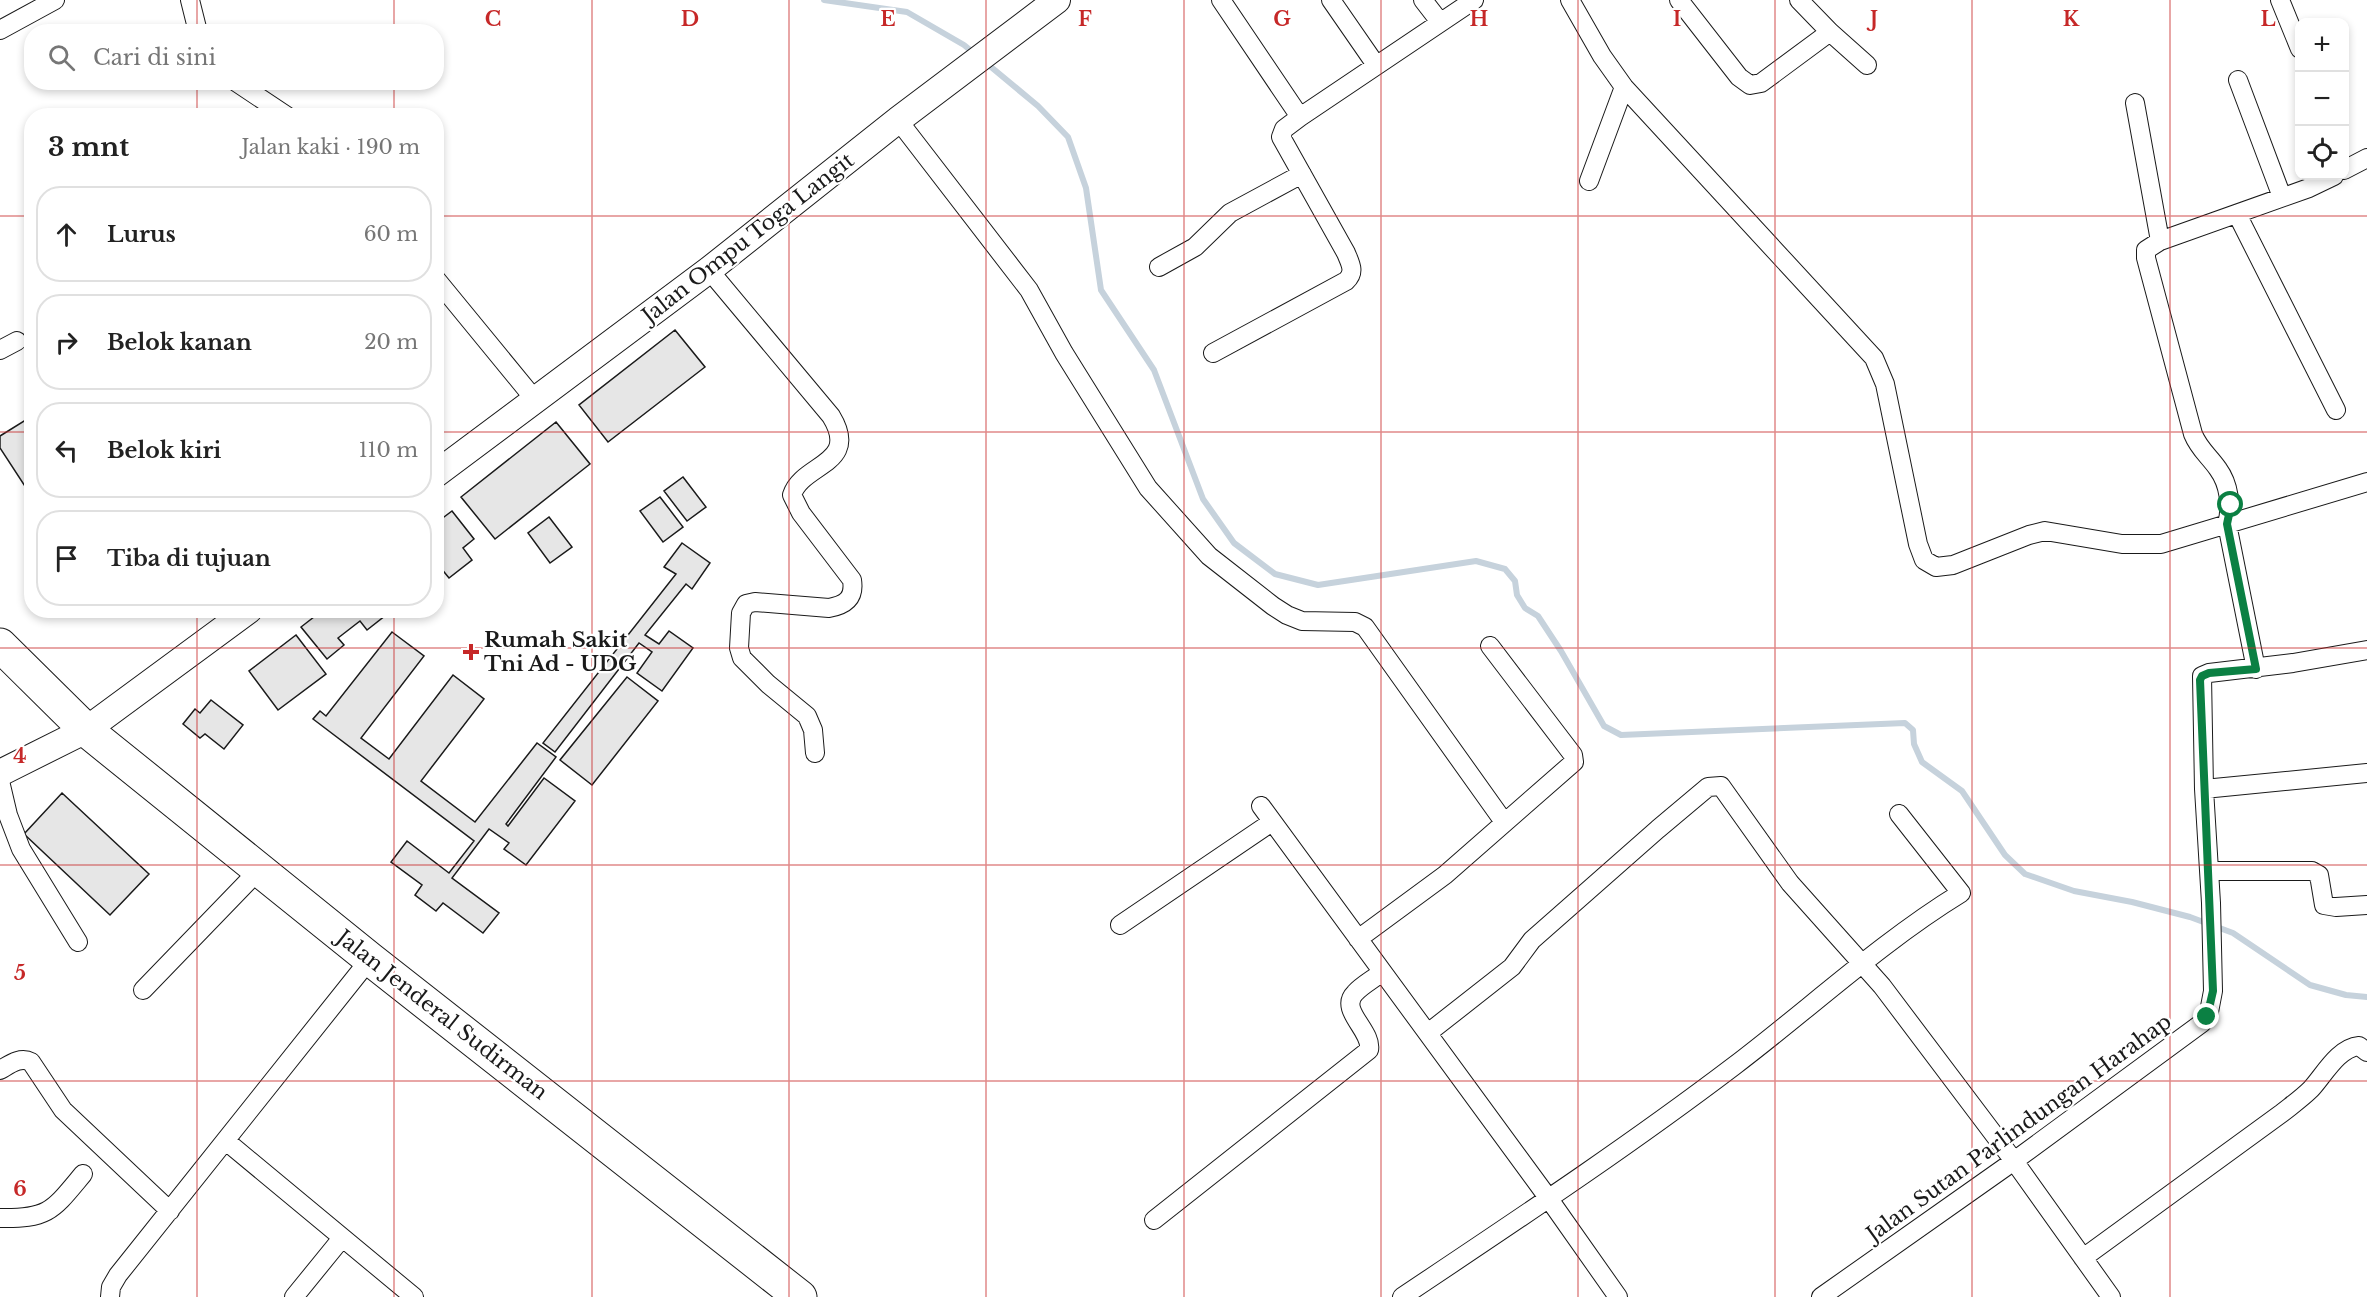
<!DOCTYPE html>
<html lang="id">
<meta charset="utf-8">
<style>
:root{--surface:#fff;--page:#f6f6f6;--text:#222;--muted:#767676;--line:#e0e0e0}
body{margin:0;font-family:"Libre Baskerville",serif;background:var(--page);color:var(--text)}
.controls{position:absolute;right:18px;top:18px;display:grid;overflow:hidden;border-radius:12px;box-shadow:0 3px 9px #0003}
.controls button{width:54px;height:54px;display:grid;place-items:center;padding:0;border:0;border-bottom:2px solid var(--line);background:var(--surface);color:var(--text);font:30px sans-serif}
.stop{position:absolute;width:18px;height:18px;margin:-14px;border:4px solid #0b8043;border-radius:50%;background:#fff}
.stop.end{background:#0b8043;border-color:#fff;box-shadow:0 2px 6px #0008}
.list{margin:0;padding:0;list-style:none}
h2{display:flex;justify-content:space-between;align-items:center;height:78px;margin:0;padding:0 24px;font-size:26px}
h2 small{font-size:20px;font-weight:400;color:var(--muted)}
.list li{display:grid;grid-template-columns:39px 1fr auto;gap:18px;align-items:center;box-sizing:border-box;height:96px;margin:0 12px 12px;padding:0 12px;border:2px solid var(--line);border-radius:24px}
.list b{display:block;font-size:22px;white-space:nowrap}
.list em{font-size:20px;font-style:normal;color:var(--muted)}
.icon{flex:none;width:33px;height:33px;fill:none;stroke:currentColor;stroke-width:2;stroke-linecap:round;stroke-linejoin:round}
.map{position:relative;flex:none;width:2367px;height:1297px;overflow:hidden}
.search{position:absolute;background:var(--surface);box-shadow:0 3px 9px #0003;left:24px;top:24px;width:420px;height:66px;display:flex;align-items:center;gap:15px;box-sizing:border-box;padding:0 21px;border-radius:24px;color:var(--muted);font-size:22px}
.panel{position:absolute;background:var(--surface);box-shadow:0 3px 9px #0003;left:24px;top:108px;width:420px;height:510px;border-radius:24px}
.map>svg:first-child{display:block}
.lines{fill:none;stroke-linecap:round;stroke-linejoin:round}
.stream{stroke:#c6d2dc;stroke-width:6}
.building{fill:#e6e6e6;stroke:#1a1a1a;stroke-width:1.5}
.street-casing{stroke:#1a1a1a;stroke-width:20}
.secondary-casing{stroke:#1a1a1a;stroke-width:28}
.highway-casing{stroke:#1a1a1a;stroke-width:35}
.street{stroke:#fff;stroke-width:18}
.secondary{stroke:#fff;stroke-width:26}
.highway{stroke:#fff;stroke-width:33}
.route{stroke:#0b8043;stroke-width:8}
.grid{fill:none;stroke:#c62828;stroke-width:1.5;stroke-opacity:0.55}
.poi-dot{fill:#c62828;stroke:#fff;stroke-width:2}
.labels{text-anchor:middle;stroke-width:4.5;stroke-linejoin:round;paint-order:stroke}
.street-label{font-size:21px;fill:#1a1a1a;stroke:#fff}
.poi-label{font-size:21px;font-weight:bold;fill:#1a1a1a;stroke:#fff;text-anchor:start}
.grid-label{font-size:20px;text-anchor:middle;font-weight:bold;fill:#c62828;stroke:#fff;stroke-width:4.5;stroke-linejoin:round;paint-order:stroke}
</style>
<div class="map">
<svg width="2367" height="1297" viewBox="0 0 2367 1297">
<rect width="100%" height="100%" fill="#fff"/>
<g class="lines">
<path class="stream" d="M824,0L907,12L964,45L975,54
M985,62L1038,106L1068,137L1086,188L1101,290L1154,370L1203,499L1234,543L1275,574L1318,585L1476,561L1505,569L1515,581L1517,595L1525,608L1538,616L1561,651L1604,726L1621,735L1905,723L1913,730L1914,744L1922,762L1962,791L2005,855L2025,874L2074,891L2132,902L2190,917L2233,933L2310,985L2346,995L2367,997"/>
</g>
<path class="building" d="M675,330L705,367L608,442L579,405Z
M32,416V497L0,448V436Z
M556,422L590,464L495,539L461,497Z
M683,477L706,507L687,521L664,491Z
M660,497L683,527L663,542L640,511Z
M452,511L474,539L463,548L472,560L449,578L440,567L436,569V523Z
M549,517L572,547L550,563L528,533Z
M682,543L710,563L692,589L686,584L645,635L659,644L669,631L693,648L662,691L637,673L652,652L639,643L555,752L543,743L676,574L664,567Z
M323,610H383L386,615L367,630L360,621L338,638L344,645L327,659L301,627Z
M392,632L424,656L361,738L389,759L453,675L484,699L421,781L475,822L537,743L556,757L506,824L508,826L544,778L575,801L526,865L504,849L509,843L489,829L452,878L499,913L483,933L443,903L436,911L415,895L422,885L391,862L407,841L449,873L474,841L313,719L320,711L326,716Z
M296,635L326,674L278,710L249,671Z
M627,677L658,701L592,785L560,760Z
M211,700L243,725L224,749L205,734L200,738L183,724L195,709L200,713Z
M62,793L149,874L110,915L24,834Z"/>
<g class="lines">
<g class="street-casing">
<path id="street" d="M190,0L198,32
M1221,0L1300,117L1474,0
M1331,0L1376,65
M1423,0L1440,22
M1570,0L1602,56L1624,87L1874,358L1885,384L1918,544L1924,560L1936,567L1953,565L2029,535L2045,531L2122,544H2161L2367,482
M1679,0L1739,77L1750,85L1761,83L1830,32
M1799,0L1830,32L1867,65
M2280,0L2300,49
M0,30L55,0
M2238,80L2282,197
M236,82L287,116
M2135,103L2160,241
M898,120L1029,290L1064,353L1148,488L1209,556L1273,606L1287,615L1302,621L1355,622L1365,627L1504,822
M2344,170L2367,158
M1589,181L1624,87
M2237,214L2336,410
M1159,267L1195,247L1230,213L1302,174
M709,270L831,416C861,465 802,463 792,495L801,513L852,580C855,599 845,605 829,608L755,602L746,604L741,613L739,648L742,658L768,684L807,716L813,730L815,753
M436,279L536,401
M0,350L17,341
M1213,353L1346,281C1356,272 1350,263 1346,253L1281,137L1284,129L1300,117
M2256,669L2227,524C2232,506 2229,484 2218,469C2209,456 2199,449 2193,434L2146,258V250L2160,241L2309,188L2334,176
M0,781L8,815L21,849L78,942
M2204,789L2367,773
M1261,806L1549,1199L1618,1297
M2209,871H2312L2319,875L2324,905L2336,907L2367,905
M1120,925L1272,822
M1358,939L1445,875L1574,762L1573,755L1490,646
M143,990L259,870
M1428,1033L1512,967L1532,940L1658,829L1708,787L1721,786L1790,883L1882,986L2014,1161L2111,1297
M0,1070C9,1065 20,1056 31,1062L63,1110L170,1211
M226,1141L414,1297
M0,1218C49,1219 53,1210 83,1174
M1154,1220L1369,1050C1373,1031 1338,1010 1355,993C1362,985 1374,979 1382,972
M2083,1258L2282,1113C2292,1105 2302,1098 2311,1089C2324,1075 2338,1048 2359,1046L2367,1052
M110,1297L111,1287L118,1275L370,959
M294,1297L342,1238
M1402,1297C1514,1222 1626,1148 1734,1066C1808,1010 1881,942 1961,893L1899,814
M1821,1297L2014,1161L2202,1023L2209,1012L2213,991L2211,903L2204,789L2202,676L2209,673L2293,663L2367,650"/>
</g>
<g class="secondary-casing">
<path id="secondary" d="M436,474L709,270L898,120L1057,0
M0,773L86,730L249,610"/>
</g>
<g class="highway-casing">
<path id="highway" d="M0,645L86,730L370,959L800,1297"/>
</g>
<use href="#street" class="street"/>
<use href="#secondary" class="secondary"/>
<use href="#highway" class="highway"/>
</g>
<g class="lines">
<path class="route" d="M2207,1017L2213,991L2200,680L2202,676L2209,673L2256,669L2227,524L2231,505"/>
</g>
<path class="grid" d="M197,0V32M394,0V32M592,0V1297M789,0V1297M986,0V1297M1184,0V1297M1381,0V1297M1578,0V1297M1775,0V1297M1972,0V1297M2170,0V1297M197,82V116M394,82V116M0,216H32M436,216H2367M0,432H32M436,432H2367M197,610V1297M394,610V1297M0,648H2367M0,865H2367M0,1081H2367"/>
<path class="poi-dot" d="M468 643h6v6h6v6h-6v6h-6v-6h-6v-6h6z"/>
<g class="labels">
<g class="street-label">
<text transform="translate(748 238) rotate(-38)" y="7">Jalan Ompu Toga Langit</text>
<text transform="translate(442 1015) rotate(38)" y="7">Jalan Jenderal Sudirman</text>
<text transform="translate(2019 1128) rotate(-36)" y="7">Jalan Sutan Parlindungan Harahap</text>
</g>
<g class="poi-label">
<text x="484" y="647">Rumah Sakit<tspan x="484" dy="24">Tni Ad - UDG</tspan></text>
</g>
</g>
<g class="grid-label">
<text x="493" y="26">C</text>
<text x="690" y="26">D</text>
<text x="888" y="26">E</text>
<text x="1085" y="26">F</text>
<text x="1282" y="26">G</text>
<text x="1479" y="26">H</text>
<text x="1677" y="26">I</text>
<text x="1874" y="26">J</text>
<text x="2071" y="26">K</text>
<text x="2268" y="26">L</text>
<text x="20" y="763">4</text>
<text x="20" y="980">5</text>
<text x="20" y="1196">6</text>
</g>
</svg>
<div class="controls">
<button>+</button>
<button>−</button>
<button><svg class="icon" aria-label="locate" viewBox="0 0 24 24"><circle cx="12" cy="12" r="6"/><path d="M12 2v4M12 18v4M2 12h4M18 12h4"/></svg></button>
</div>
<div class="stop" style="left:2231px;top:505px"></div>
<div class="stop end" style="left:2207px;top:1017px"></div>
<div class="search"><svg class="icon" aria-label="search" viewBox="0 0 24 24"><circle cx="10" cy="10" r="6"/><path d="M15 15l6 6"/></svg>Cari di sini</div>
<section class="panel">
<h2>3 mnt<small>Jalan kaki · 190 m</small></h2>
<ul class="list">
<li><svg class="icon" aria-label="ahead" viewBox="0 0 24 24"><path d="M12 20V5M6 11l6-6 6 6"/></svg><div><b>Lurus</b></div><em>60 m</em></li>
<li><svg class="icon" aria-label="right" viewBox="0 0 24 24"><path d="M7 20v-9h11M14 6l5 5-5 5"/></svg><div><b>Belok kanan</b></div><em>20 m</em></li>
<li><svg class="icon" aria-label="left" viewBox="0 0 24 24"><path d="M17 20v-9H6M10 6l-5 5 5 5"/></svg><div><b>Belok kiri</b></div><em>110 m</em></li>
<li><svg class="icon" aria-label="arrive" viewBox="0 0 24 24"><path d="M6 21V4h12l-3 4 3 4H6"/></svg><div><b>Tiba di tujuan</b></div></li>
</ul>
</section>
</div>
